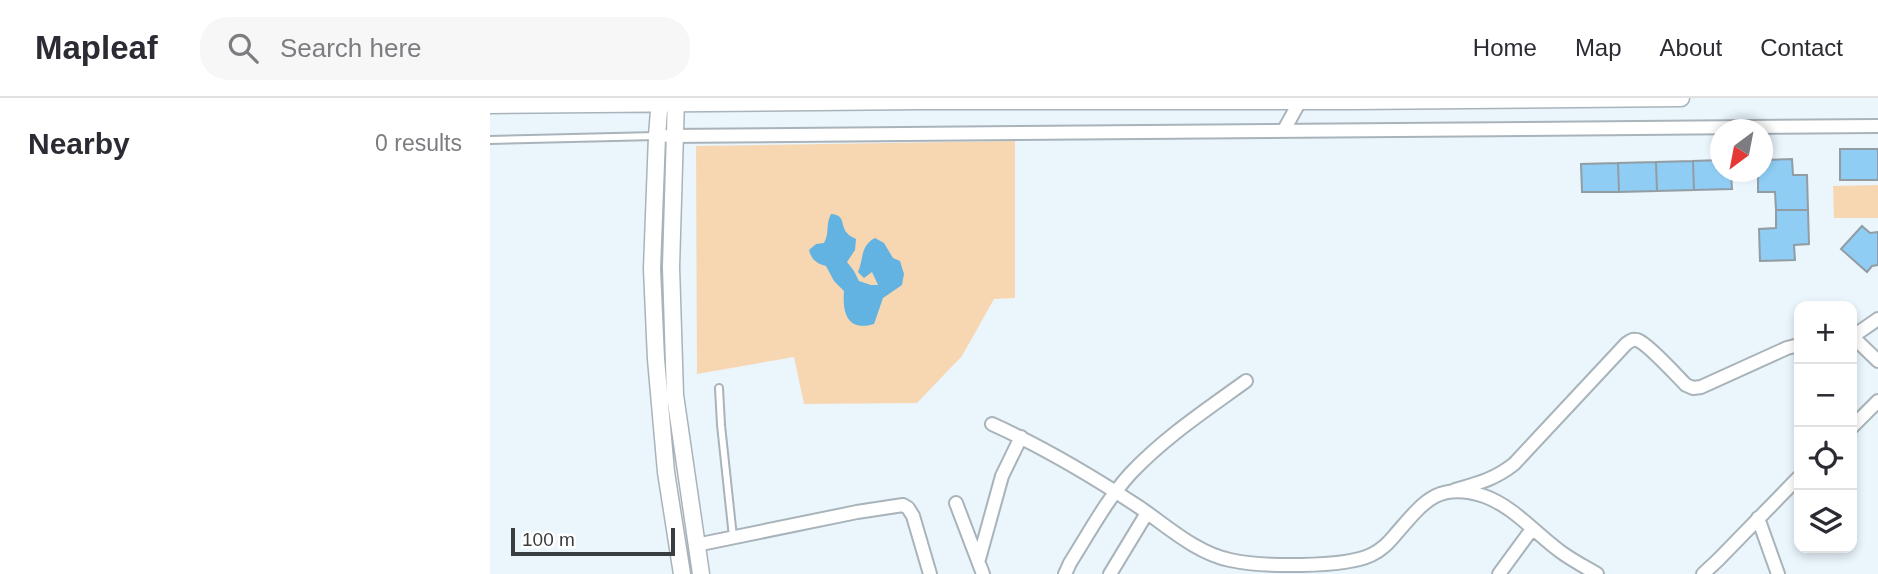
<!DOCTYPE html>
<meta charset="utf-8">
<style>
:root{--surface:#fff;--page:#f7f7f7;--text:#2b2b33;--muted:#7c7c81;--line:#e1e1e2}
body{margin:0;font-family:Helvetica,sans-serif;background:var(--page);color:var(--text)}
.controls{position:absolute;right:21px;bottom:21px;display:grid;overflow:hidden;border-radius:14px;box-shadow:0 4px 10px #0003}
.controls button{width:63px;height:63px;display:grid;place-items:center;padding:0;border:0;border-bottom:2px solid var(--line);background:var(--surface);color:var(--text);font:35px sans-serif}
.compass{position:absolute;left:1220px;top:21px;width:63px;height:63px;border-radius:50%;background:var(--surface);box-shadow:0 4px 10px #0003;rotate:212deg}
.scale{position:absolute;left:21px;bottom:18px;width:164px;box-sizing:border-box;padding-left:7px;border:4px solid #393e40;border-top:0;font-size:19px;line-height:24px;white-space:nowrap;color:#393e40;-webkit-text-stroke:5px #fff;paint-order:stroke}
.list{margin:0;padding:0;list-style:none}
h2{display:flex;justify-content:space-between;align-items:center;height:91px;margin:0;padding:0 28px;font-size:30px}
h2 small{font-size:23px;font-weight:400;color:var(--muted)}
.icon{flex:none;width:38px;height:38px;fill:none;stroke:currentColor;stroke-width:2;stroke-linecap:round;stroke-linejoin:round}
.map{position:relative;flex:none;width:1388px;height:476px;overflow:hidden}
header{display:flex;align-items:center;gap:42px;box-sizing:border-box;height:98px;padding:0 35px;background:var(--surface);border-bottom:2px solid var(--line)}
header strong{font-size:33px}
nav{display:flex;gap:38px;margin-inline-start:auto;font-size:24px}
.search{width:490px;height:63px;background:var(--page);display:flex;align-items:center;gap:18px;box-sizing:border-box;padding:0 24px;border-radius:28px;color:var(--muted);font-size:26px}
main{display:flex}
aside{flex:1;background:var(--surface)}
.map>svg:first-child{display:block}
.green{fill:#f7d7b2}
.water{fill:#62b2e2}
.building{fill:#8fcdf4;stroke:#929ca3;stroke-width:2}
.lines{fill:none;stroke-linecap:round;stroke-linejoin:round}
.service-casing{stroke:#a9b3ba;stroke-width:10}
.minor-casing{stroke:#a9b3ba;stroke-width:16}
.tertiary-casing{stroke:#a9b3ba;stroke-width:19}
.service{stroke:#fff;stroke-width:6}
.minor{stroke:#fff;stroke-width:12}
.tertiary{stroke:#fff;stroke-width:16}
</style>
<header>
<strong>Mapleaf</strong>
<div class="search"><svg class="icon" aria-label="search" viewBox="0 0 24 24"><circle cx="10" cy="10" r="6"/><path d="M15 15l6 6"/></svg>Search here</div>
<nav><a>Home</a><a>Map</a><a>About</a><a>Contact</a></nav>
</header>
<main>
<aside>
<h2>Nearby<small>0 results</small></h2>
<ul class="list">
</ul>
</aside>
<div class="map">
<svg width="1388" height="476" viewBox="0 0 1388 476">
<rect width="100%" height="100%" fill="#eaf5fc"/>
<path class="green" d="M525,43V200L504,201L472,258L427,305L314,306L304,259L207,276L206,48Z
M1388,87V120H1344L1343,88Z"/>
<path class="water" d="M341,116C356,117 350,127 357,135C359,138 363,139 366,141L365,152L357,164L364,173L369,183L381,187H388L382,174L374,180L368,174C374,160 370,148 385,140L394,145L403,160L410,163L414,176L412,187L393,200L384,226C358,234 352,215 354,193L344,183L336,168C327,166 321,161 319,152L326,146L334,145C340,134 335,128 341,116Z"/>
<path class="building" d="M1350,51H1388V82H1350Z
M1302,61L1303,77H1317L1318,112H1286L1285,94H1268V74H1272V62Z
M1230,62V74H1241L1242,91L1204,92L1203,63Z
M1203,63L1204,92L1167,93L1166,64Z
M1166,64L1167,93L1129,94L1128,65Z
M1128,65L1129,94H1092L1091,66Z
M1286,112H1318L1319,146L1304,147L1305,162L1270,163L1269,131L1286,130Z
M1372,128L1380,135L1388,134V167L1382,168L1377,174L1351,151Z"/>
<g class="lines">
<g class="service-casing">
<path id="service" d="M0,42L166,38
M229,290L231,327L243,439"/>
</g>
<g class="minor-casing">
<path id="minor" d="M794,32L810,3
M177,38L1388,28
M1362,238L1388,263
M1362,239L1388,221
M502,326C553,349 602,378 649,409C677,428 706,455 740,462C771,469 853,470 881,457C892,452 898,445 905,437C933,405 947,383 994,398C1023,408 1046,436 1071,454C1082,462 1095,469 1107,476
M1362,329L1388,303
M965,392C989,385 1005,381 1024,366L1136,246C1140,243 1142,241 1147,242C1157,245 1187,278 1196,287L1203,290L1211,289L1297,250L1309,247
M466,405L493,476
M1268,420L1288,476
M206,447L367,414L413,407L418,410L423,418L440,476
M489,461L512,378L531,339
M575,476L580,465C599,435 617,401 641,375C675,339 716,312 756,283
M620,476L657,415
M1009,476L1042,431
M1213,476L1228,462L1309,379"/>
</g>
<g class="tertiary-casing">
<path id="tertiary" d="M170,0L167,38L162,171L166,261L176,374L192,476
M186,0L181,169L185,297L211,476
M0,7L432,3H864L1191,0"/>
</g>
<use href="#service" class="service"/>
<use href="#minor" class="minor"/>
<use href="#tertiary" class="tertiary"/>
</g>
</svg>
<div class="controls">
<button>+</button>
<button>−</button>
<button><svg class="icon" aria-label="locate" viewBox="0 0 24 24"><circle cx="12" cy="12" r="6"/><path d="M12 2v4M12 18v4M2 12h4M18 12h4"/></svg></button>
<button><svg class="icon" aria-label="layers" viewBox="0 0 24 24"><path d="M12 4l9 5-9 5-9-5zM3 14l9 5 9-5"/></svg></button>
</div>
<svg class="compass" viewBox="-18 -18 36 36"><path d="M0-13l5 13h-10z" fill="#e53935"/><path d="M0 13l5-13h-10z" fill="#7c7c81"/></svg>
<div class="scale">100 m</div>
</div>
</main>
